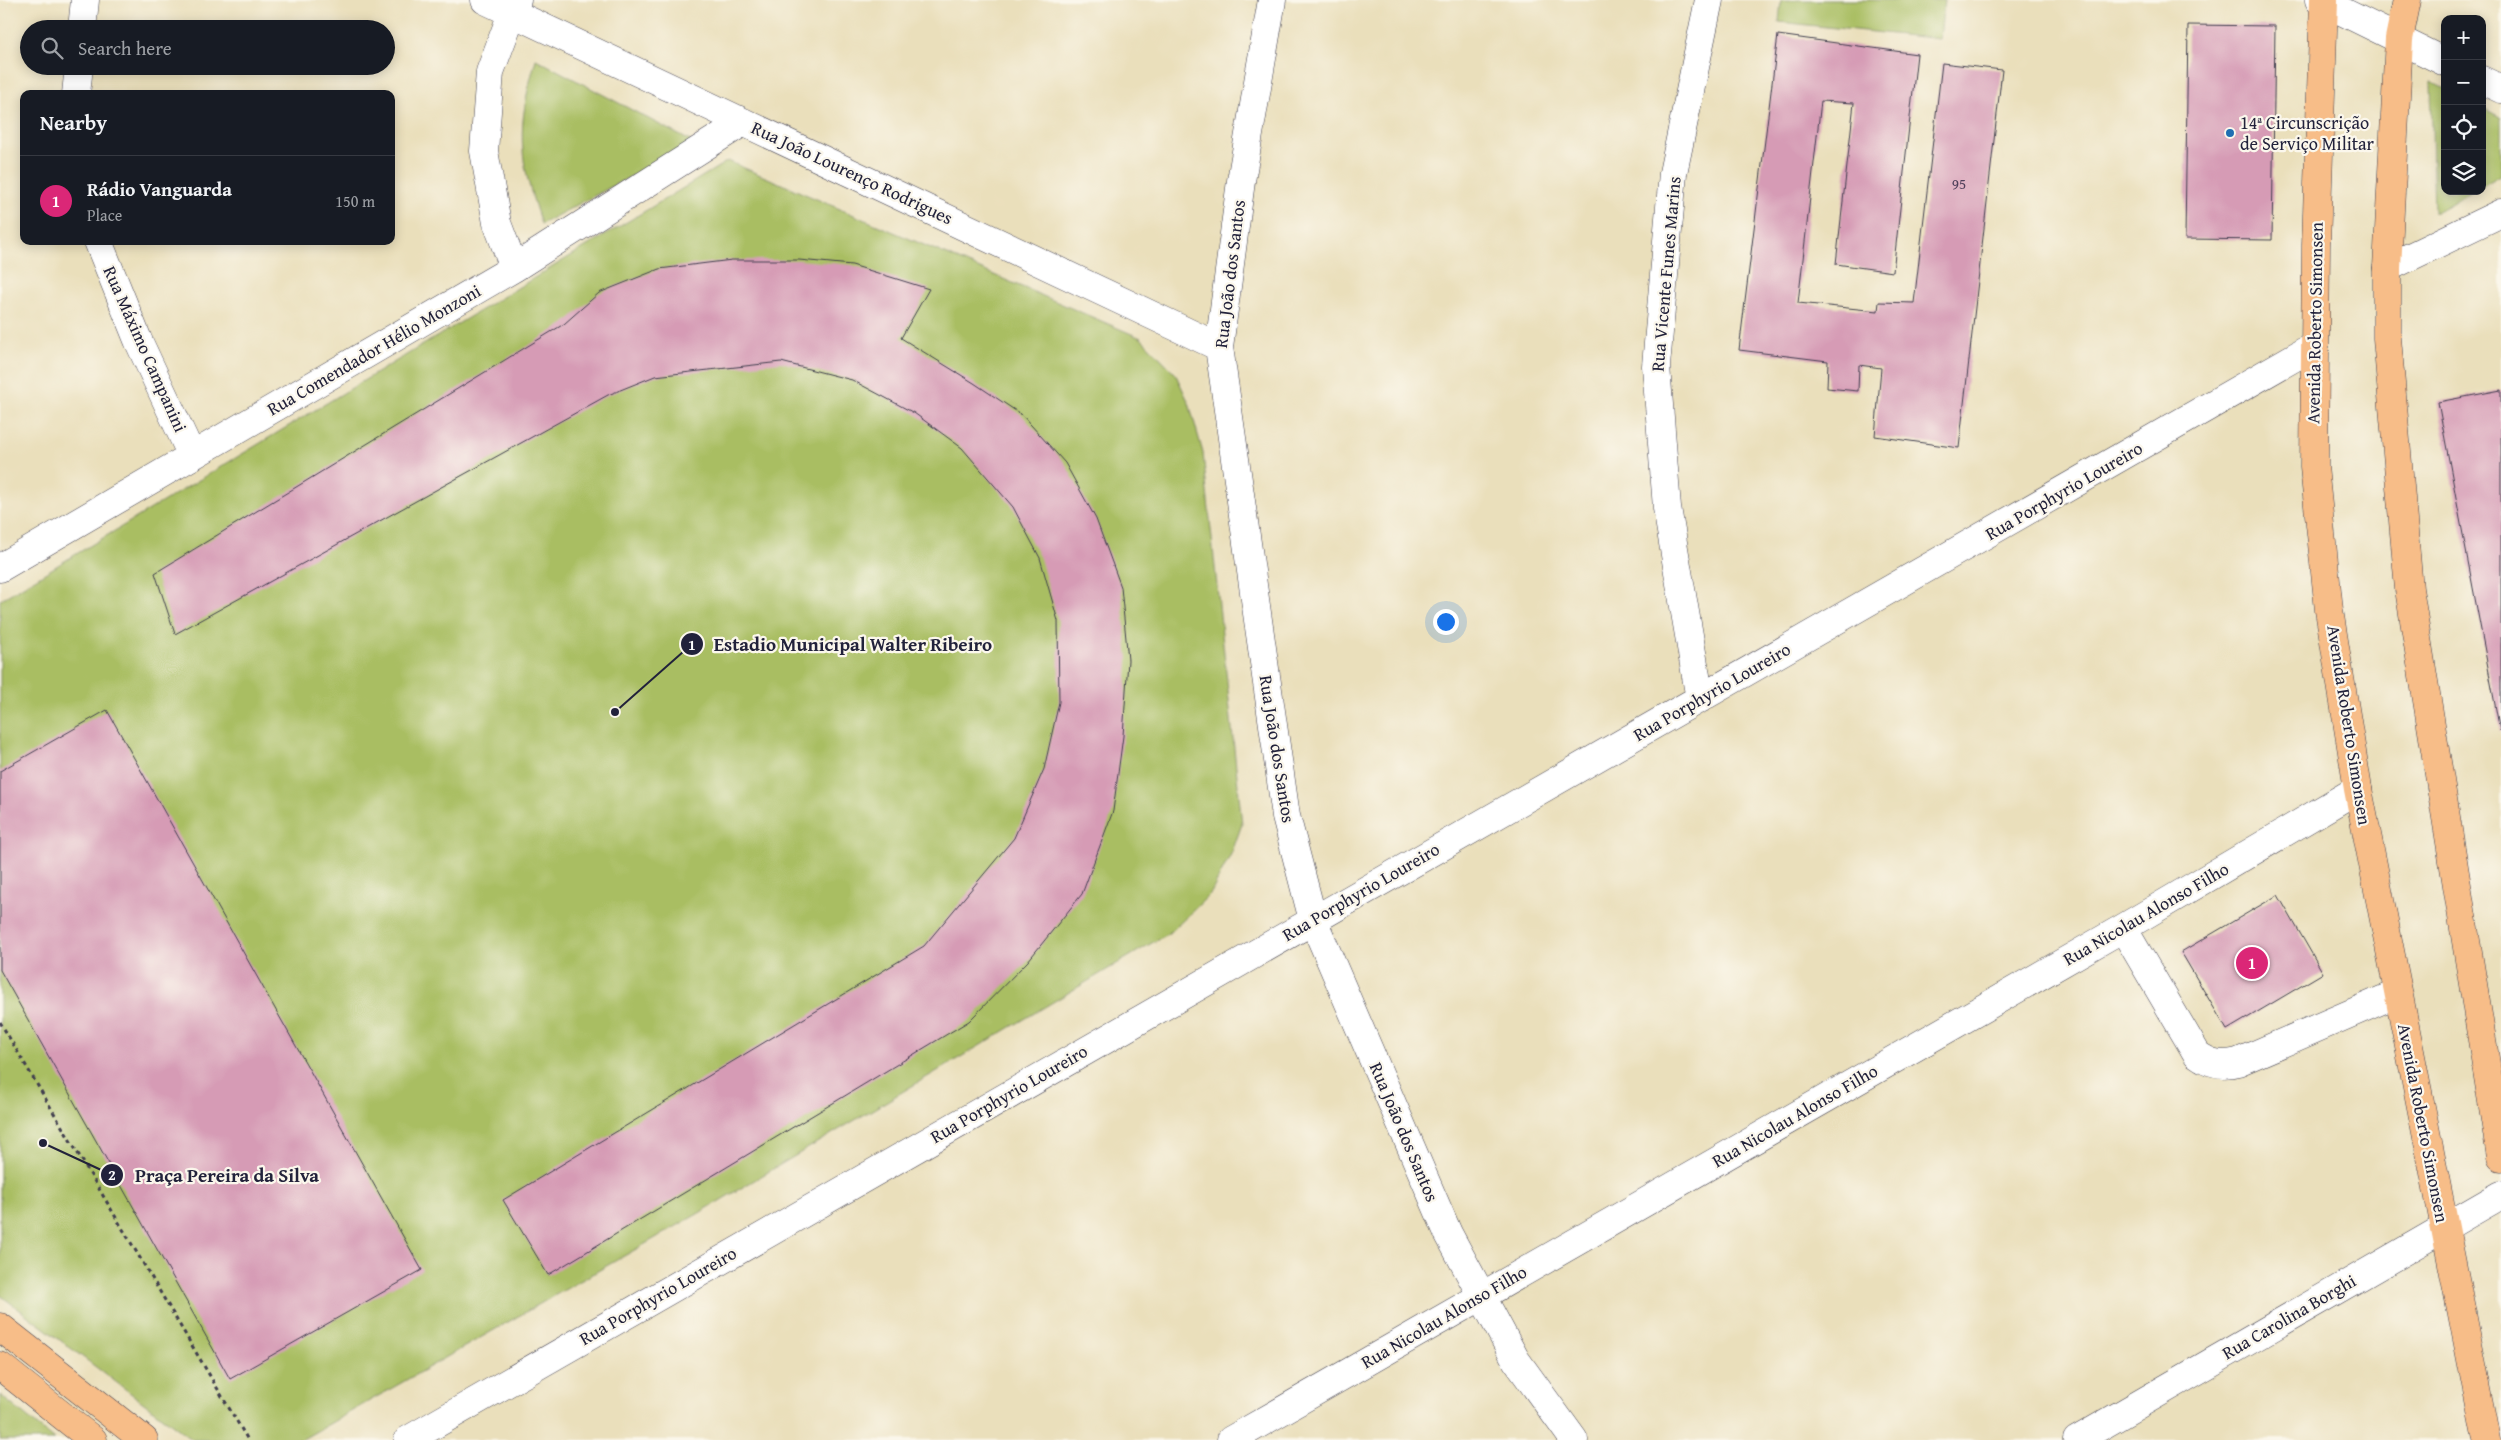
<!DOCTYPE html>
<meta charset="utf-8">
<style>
:root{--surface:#171b24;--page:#242831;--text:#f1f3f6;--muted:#9ea1a6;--line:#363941;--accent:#db2777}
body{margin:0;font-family:"Gentium Book Plus",serif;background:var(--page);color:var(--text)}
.controls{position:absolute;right:15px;top:15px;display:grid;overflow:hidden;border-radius:10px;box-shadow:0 2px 12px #0003}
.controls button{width:45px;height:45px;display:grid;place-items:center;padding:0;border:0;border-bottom:1px solid var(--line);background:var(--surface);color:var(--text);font:25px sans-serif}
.you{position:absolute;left:1445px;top:621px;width:18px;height:18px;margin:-12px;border:4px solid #fff;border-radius:50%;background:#1a73e8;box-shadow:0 0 0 8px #1a73e833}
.badge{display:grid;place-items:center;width:32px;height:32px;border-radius:50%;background:var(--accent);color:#fff;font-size:16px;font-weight:700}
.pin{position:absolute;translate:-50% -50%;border:2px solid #fff;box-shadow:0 1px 5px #0006}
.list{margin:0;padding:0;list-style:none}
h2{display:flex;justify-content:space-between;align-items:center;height:65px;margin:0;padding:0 20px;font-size:21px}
h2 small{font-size:16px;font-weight:400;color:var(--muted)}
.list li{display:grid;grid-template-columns:32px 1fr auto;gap:15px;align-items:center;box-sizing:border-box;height:90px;padding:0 20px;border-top:1px solid var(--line)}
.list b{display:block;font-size:19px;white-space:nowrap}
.list p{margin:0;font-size:16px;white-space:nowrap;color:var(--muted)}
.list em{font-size:16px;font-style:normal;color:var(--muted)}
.icon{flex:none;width:28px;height:28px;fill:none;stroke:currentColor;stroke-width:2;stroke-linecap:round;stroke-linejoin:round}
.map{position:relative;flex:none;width:2501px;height:1440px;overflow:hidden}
.search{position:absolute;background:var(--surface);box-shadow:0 2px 12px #0003;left:20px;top:20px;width:375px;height:55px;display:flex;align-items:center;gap:12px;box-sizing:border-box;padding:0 18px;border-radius:28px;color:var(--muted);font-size:19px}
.panel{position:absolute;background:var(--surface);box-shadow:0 2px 12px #0003;left:20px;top:90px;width:375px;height:155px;border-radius:10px}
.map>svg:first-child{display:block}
.green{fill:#a9be62;stroke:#66704e}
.building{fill:#d69bb5}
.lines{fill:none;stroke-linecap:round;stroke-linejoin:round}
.minor-casing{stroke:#403e4e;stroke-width:29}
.major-casing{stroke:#403e4e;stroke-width:29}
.path{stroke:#403e4e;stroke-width:3;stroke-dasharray:4 4;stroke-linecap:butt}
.minor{stroke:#fff;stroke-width:28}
.major{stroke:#f7bd88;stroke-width:28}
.poi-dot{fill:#1f6fb2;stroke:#fbf7ec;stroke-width:2}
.labels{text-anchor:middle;stroke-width:4.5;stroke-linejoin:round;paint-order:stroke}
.number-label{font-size:15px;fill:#4f405a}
.poi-label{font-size:18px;fill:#22223b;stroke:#fbf7ec;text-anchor:start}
.street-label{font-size:18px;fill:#22223b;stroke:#fbf7ec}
.leader{fill:none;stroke:#22223b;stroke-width:2}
.callout-dot{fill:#22223b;stroke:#fbf7ec;stroke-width:2}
.mark-label{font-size:15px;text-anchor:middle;font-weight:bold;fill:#fff}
.callout-label{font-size:19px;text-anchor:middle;font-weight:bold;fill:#22223b;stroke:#fbf7ec;stroke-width:4.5;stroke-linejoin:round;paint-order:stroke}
</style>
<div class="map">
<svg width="2501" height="1440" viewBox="0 0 2501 1440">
<rect width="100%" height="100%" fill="#fbf7ec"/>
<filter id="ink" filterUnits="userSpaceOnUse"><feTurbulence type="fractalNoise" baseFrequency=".02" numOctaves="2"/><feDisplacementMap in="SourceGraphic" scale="10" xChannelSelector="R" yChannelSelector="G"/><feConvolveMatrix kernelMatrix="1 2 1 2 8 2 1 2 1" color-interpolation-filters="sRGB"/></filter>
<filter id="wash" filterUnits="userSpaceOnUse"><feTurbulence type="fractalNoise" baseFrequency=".0096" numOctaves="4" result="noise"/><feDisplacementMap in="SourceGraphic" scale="20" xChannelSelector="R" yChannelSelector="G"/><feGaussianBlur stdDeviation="1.12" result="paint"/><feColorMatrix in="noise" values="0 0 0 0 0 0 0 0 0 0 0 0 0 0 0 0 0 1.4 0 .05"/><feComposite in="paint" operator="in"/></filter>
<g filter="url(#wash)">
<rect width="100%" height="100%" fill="#eadfbb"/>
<path class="green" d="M1781,0H1944L1940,39L1779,22Z
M536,59L694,143L541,224C518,155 516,129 536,59Z
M2431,82L2445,89V191H2473L2434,213Z
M2482,107L2501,117V175L2482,186Z
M728,161L1141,338L1175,373L1189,403L1203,453L1242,824L1232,852L1211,893L1172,931L696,1215L301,1440H193L0,1295V600Z
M0,1395L55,1440H0Z"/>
<g id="blocks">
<path class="building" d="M2188,25L2275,26L2272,240L2185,239Z
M1778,35L1917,54L1893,272L1836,264L1854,103L1821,101L1798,303L1878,311L1879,302L1914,303L1942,63L2002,70L1959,448L1875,436L1881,368L1859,365L1858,391L1827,388L1828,361L1739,350Z
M732,260H799L852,265L929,289L901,338L974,383L1022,415L1065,463L1096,519L1121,587L1128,660L1123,736L1113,811L1082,894L1028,961L969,1021L548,1275L503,1200L924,946L1014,838L1044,769L1059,702L1058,621L1040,558L1013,507L962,448L914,413L852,380L781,362L655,376L608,395L175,634L155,573L564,324L599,293L659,269Z
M2501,390V731H2500L2438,402Z
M107,710L422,1270L230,1379L0,970V771Z
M2278,895L2323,973L2227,1030L2181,952Z"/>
</g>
</g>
<g filter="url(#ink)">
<use href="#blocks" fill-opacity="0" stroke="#403e4e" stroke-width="1"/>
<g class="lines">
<g class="minor-casing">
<path id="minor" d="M485,0L1219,347
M1272,0L1241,181L1219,347L1286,816L1313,920L1448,1233L1516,1360L1574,1440
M2319,0L2445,62
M82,29L85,0
M2482,80L2501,89
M76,94L79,66
M98,241L138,340L192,456
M514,268L497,223L484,151L490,72L517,0
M2387,268L2501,213
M0,568L514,268L743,122
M1700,699L1667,508L1656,366L1673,173L1709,0
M2123,928L2197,1054C2210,1064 2222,1066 2238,1062L2398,993
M408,1440L2314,346
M1231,1440L2123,928L2358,789
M2077,1440L2501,1195"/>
</g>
<g class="major-casing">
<path id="major" d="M2324,0L2316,245L2314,467L2329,610L2358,789L2487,1440
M2407,0L2399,39L2387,268V338L2409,589L2501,1157
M0,1327L144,1440
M0,1366L93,1440"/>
</g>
<path class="path" d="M0,1022L248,1440"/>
<use href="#minor" class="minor"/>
<use href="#major" class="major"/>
</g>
</g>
<circle class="poi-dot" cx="2230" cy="133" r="5"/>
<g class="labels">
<g class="number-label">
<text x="1959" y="189">95</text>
</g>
<g class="poi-label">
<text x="2240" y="129">14ª Circunscrição<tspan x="2240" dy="21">de Serviço Militar</tspan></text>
</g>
<g class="street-label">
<text transform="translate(852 173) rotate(25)" y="6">Rua João Lourenço Rodrigues</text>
<text transform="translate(1230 274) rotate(-83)" y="6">Rua João dos Santos</text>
<text transform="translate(1666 274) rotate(-85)" y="6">Rua Vicente Funes Marins</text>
<text transform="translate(2315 323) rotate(-89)" y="6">Avenida Roberto Simonsen</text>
<text transform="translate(145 349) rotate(66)" y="6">Rua Máximo Campanini</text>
<text transform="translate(374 350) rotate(-30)" y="6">Rua Comendador Hélio Monzoni</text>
<text transform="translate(2064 491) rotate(-30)" y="6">Rua Porphyrio Loureiro</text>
<text transform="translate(1712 692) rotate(-30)" y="6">Rua Porphyrio Loureiro</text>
<text transform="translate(2349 725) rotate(81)" y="6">Avenida Roberto Simonsen</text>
<text transform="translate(1277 749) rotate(81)" y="6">Rua João dos Santos</text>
<text transform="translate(1361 892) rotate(-30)" y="6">Rua Porphyrio Loureiro</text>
<text transform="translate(2146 914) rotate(-30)" y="6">Rua Nicolau Alonso Filho</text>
<text transform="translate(1009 1094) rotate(-30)" y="6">Rua Porphyrio Loureiro</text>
<text transform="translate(1795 1116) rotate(-30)" y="6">Rua Nicolau Alonso Filho</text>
<text transform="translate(2423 1123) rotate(79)" y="6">Avenida Roberto Simonsen</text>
<text transform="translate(1404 1132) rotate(67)" y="6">Rua João dos Santos</text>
<text transform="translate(658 1296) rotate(-30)" y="6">Rua Porphyrio Loureiro</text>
<text transform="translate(1444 1317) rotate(-30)" y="6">Rua Nicolau Alonso Filho</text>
<text transform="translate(2289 1317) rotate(-30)" y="6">Rua Carolina Borghi</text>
</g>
</g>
<path class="leader" d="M615 712L692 644M43 1143L112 1175"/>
<g class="callout-dot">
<circle cx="615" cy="712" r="5"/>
<circle cx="43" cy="1143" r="5"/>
<circle cx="692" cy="644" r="12"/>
<circle cx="112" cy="1175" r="12"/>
</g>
<g class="mark-label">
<text x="692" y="650">1</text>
<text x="112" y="1180">2</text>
</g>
<g class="callout-label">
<text x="853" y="651">Estadio Municipal Walter Ribeiro</text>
<text x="227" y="1182">Praça Pereira da Silva</text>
</g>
</svg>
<div class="controls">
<button>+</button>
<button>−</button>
<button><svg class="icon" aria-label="locate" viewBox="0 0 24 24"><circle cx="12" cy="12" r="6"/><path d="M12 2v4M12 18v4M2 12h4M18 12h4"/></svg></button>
<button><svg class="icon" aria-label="layers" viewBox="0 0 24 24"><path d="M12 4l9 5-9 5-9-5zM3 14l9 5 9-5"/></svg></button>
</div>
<div class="you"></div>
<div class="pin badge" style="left:2252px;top:963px">1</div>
<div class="search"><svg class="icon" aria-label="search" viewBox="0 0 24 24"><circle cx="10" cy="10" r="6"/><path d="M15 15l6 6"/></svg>Search here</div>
<section class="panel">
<h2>Nearby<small></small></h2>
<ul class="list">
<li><span class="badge">1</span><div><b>Rádio Vanguarda</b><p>Place</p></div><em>150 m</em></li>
</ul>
</section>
</div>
